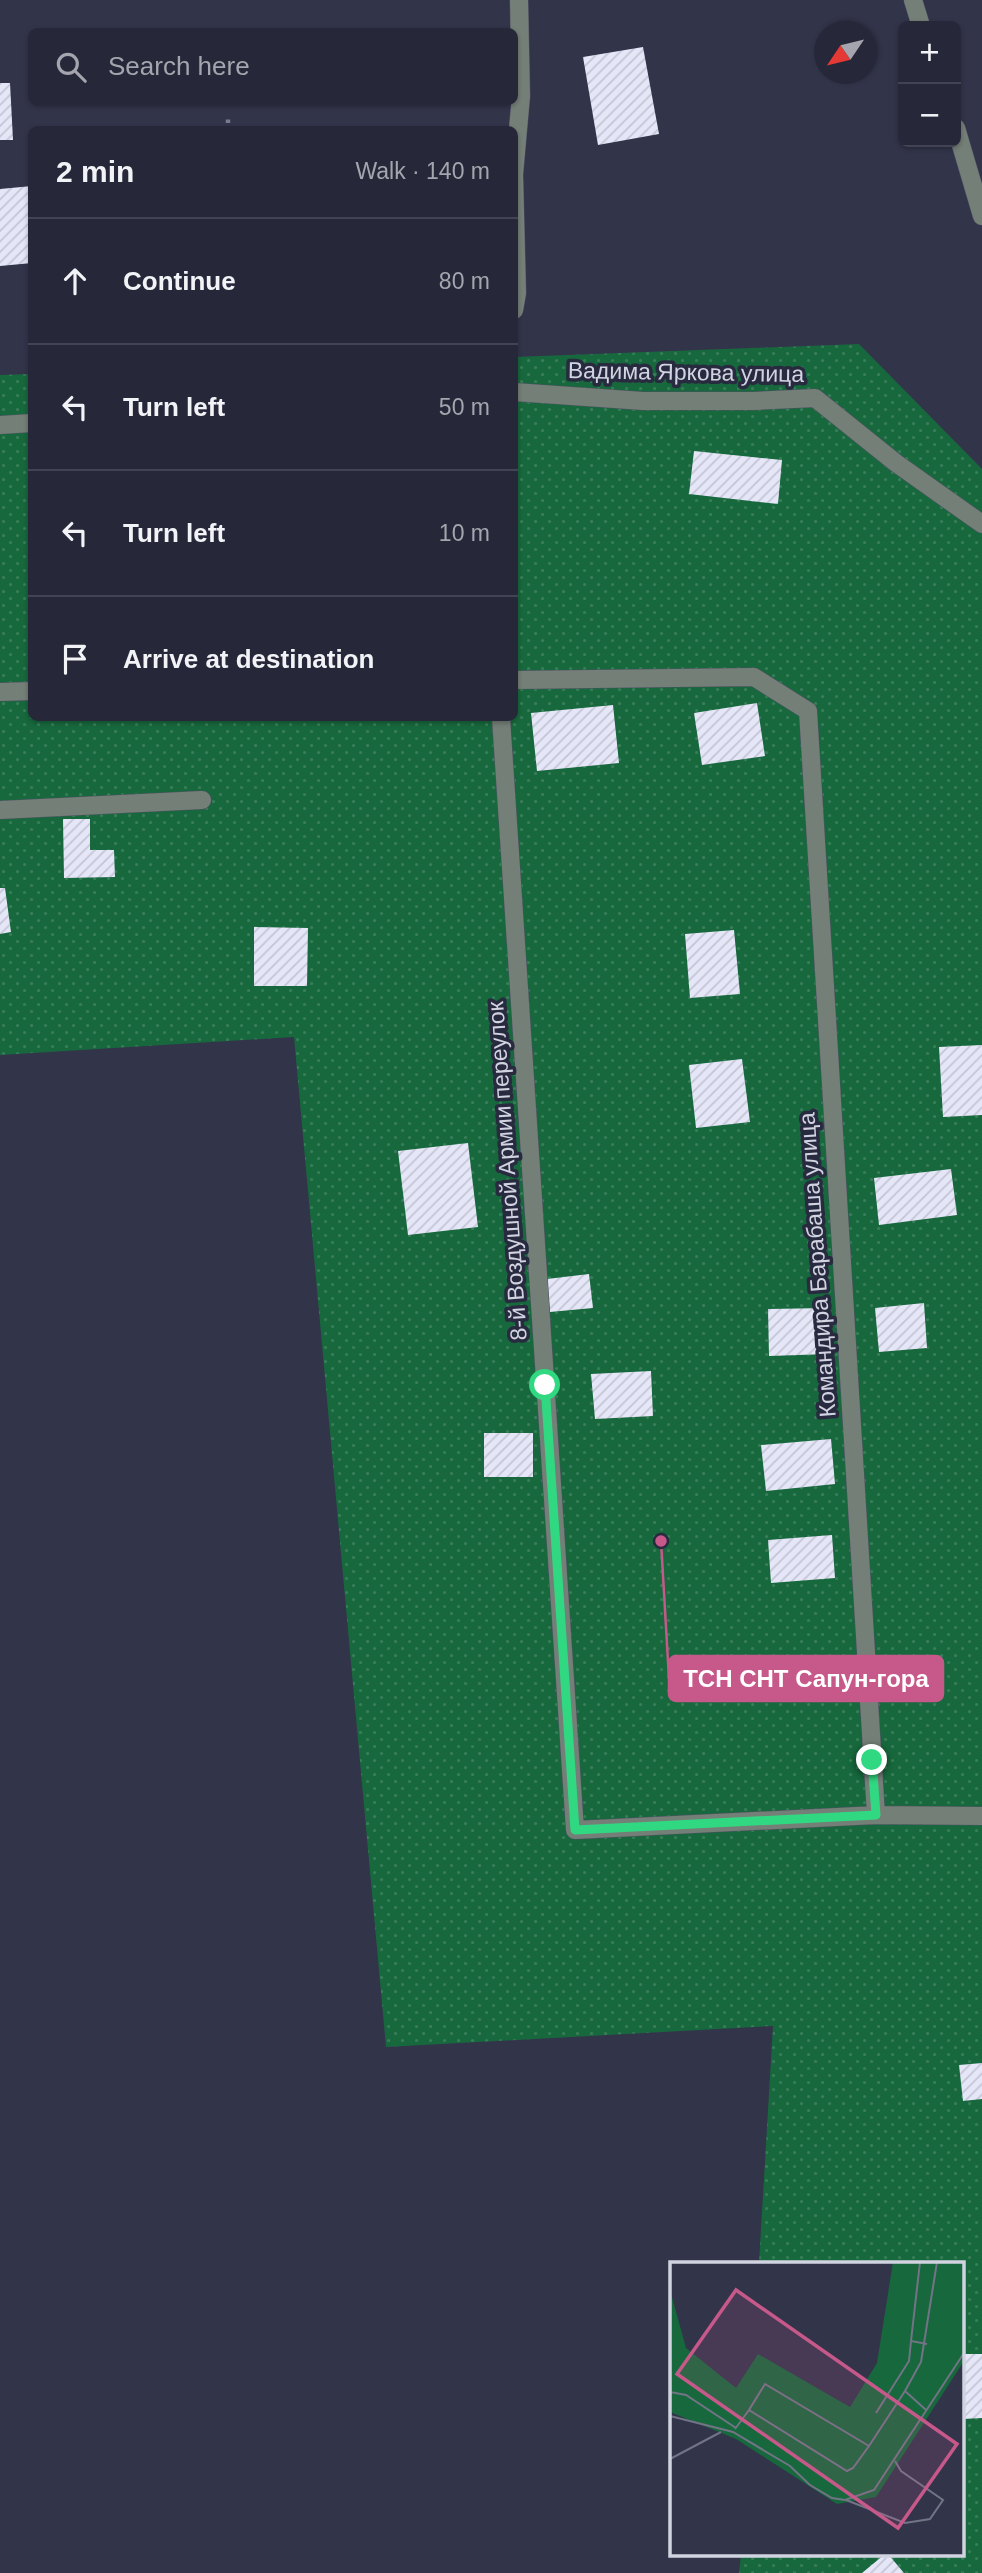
<!DOCTYPE html>
<meta charset="utf-8">
<style>
:root{--surface:#262738;--page:#2e2f40;--text:#f1f3f6;--muted:#a4a5ae;--line:#424453}
body{margin:0;font-family:Helvetica,sans-serif;background:var(--page);color:var(--text)}
.controls{position:absolute;right:21px;top:21px;display:grid;overflow:hidden;border-radius:10px;box-shadow:0 2px 5px #0004}
.controls button{width:63px;height:63px;display:grid;place-items:center;padding:0;border:0;border-bottom:2px solid var(--line);background:var(--surface);color:var(--text);font:35px sans-serif}
.compass{position:absolute;left:814px;top:21px;width:63px;height:63px;border-radius:50%;background:var(--surface);box-shadow:0 2px 5px #0004;rotate:235deg}
.stop{position:absolute;width:21px;height:21px;margin:-16px;border:5px solid #31d882;border-radius:50%;background:#fff}
.stop.end{background:#31d882;border-color:#fff;box-shadow:0 2px 7px #0008}
.list{margin:0;padding:0;list-style:none}
h2{display:flex;justify-content:space-between;align-items:center;height:91px;margin:0;padding:0 28px;font-size:30px}
h2 small{font-size:23px;font-weight:400;color:var(--muted)}
.list li{display:grid;grid-template-columns:46px 1fr auto;gap:21px;align-items:center;box-sizing:border-box;height:126px;padding:0 28px;border-top:2px solid var(--line)}
.list b{display:block;font-size:26px;white-space:nowrap}
.list em{font-size:23px;font-style:normal;color:var(--muted)}
.icon{flex:none;width:38px;height:38px;fill:none;stroke:currentColor;stroke-width:2;stroke-linecap:round;stroke-linejoin:round}
.map{position:relative;flex:none;width:982px;height:2573px;overflow:hidden}
.search{position:absolute;background:var(--surface);box-shadow:0 2px 5px #0004;left:28px;top:28px;width:490px;height:77px;display:flex;align-items:center;gap:18px;box-sizing:border-box;padding:0 24px;border-radius:10px;color:var(--muted);font-size:26px}
.panel{position:absolute;background:var(--surface);box-shadow:0 2px 5px #0004;left:28px;top:126px;width:490px;height:595px;border-radius:10px}
.map>svg:first-child{display:block}
.park{fill:url(#park-dots)}
.building{fill:url(#building-hatch)}
.lines{fill:none;stroke-linecap:round;stroke-linejoin:round}
.minor-casing{stroke:#4f5165;stroke-width:19}
.path{stroke:#77798c;stroke-width:4.5;stroke-dasharray:3.5 3.5;stroke-linecap:butt}
.minor{stroke:#747f77;stroke-width:18}
.route{stroke:#31d882;stroke-width:9}
.labels{text-anchor:middle;stroke-width:7;stroke-linejoin:round;paint-order:stroke}
.street-label{font-size:23px;fill:#d1d3e1;stroke:#282a3f}
.inset-road{fill:none;stroke:#727486;stroke-width:2}
.view{fill:#c7598a;fill-opacity:0.15;stroke:#c7598a;stroke-width:3.5}
.inset-edge{fill:none;stroke:#d1d3e1;stroke-width:3.5}
.leader{fill:none;stroke:#c7598a;stroke-width:2.5}
.callout-dot{fill:#c7598a;stroke:#282a3f;stroke-width:2.5}
.callout{fill:#c7598a;stroke:#c7598a;stroke-width:2.5}
.callout-label{font-size:24px;text-anchor:middle;font-weight:bold;fill:#fff}
</style>
<div class="map">
<svg width="982" height="2573" viewBox="0 0 982 2573">
<defs>
<pattern id="park-dots" width="8" height="8" patternUnits="userSpaceOnUse" patternTransform="scale(1.75)"><rect width="8" height="8" fill="#17683d"/><path d="M2 2h.1M6 6h.1" fill="none" stroke="#387d59" stroke-width="1.8" stroke-linecap="round"/></pattern>
<pattern id="building-hatch" width="6" height="6" patternUnits="userSpaceOnUse" patternTransform="scale(1.75)"><rect width="6" height="6" fill="#e5e7f8"/><path d="M-1 1l2-2M0 6l6-6M5 7l2-2" fill="none" stroke="#c4c5d4"/></pattern>
</defs>
<rect width="100%" height="100%" fill="#32344a"/>
<path class="park" d="M859,344L982,469V2573H739L741,2554H963V2263H759L773,2026L386,2047L294,1037L0,1055V375L31,374L32,718H514L515,357Z"/>
<path class="building" d="M643,47L659,134L598,145L583,57Z
M0,83H10L13,140H0Z
M32,186V263L0,266V189Z
M694,451L782,460L778,504L689,494Z
M757,703L765,756L702,765L694,713Z
M613,705L619,763L537,771L531,713Z
M63,819H90V850H114L115,877L64,878Z
M0,888H5L11,932L0,934Z
M254,927L308,928L307,986H254Z
M734,930L740,994L690,998L685,934Z
M982,1045V1115L943,1117L939,1047Z
M742,1059L750,1122L696,1128L689,1065Z
M468,1143L478,1227L408,1235L398,1151Z
M951,1169L957,1215L879,1225L874,1178Z
M589,1274L593,1308L550,1312L547,1279Z
M924,1303L927,1348L879,1352L875,1308Z
M826,1308L828,1354L769,1356L768,1309Z
M651,1371L653,1416L595,1419L591,1374Z
M484,1433H533V1477H484Z
M831,1439L835,1484L766,1491L761,1445Z
M832,1535L835,1578L771,1583L768,1540Z
M982,2063V2099L963,2101L959,2065Z
M963,2354H982V2418L963,2419Z
M885,2554H888L904,2573H862Z"/>
<g class="lines">
<g class="minor-casing">
<path id="minor" d="M913,0L921,26
M956,128L982,216
M514,174L521,96L519,0
M514,175L517,293L514,310
M514,392L643,401H754L815,398L896,463L982,524
M0,425L32,423
M0,692L32,691
M501,718L575,1830L876,1815L808,711L754,677L514,680
M0,810L202,800
M876,1815L982,1816"/>
</g>
<path class="path" d="M228,130V118"/>
<use href="#minor" class="minor"/>
</g>
<g class="lines">
<path class="route" d="M545,1385L575,1830L876,1815L872,1760"/>
</g>
<g class="labels">
<g class="street-label">
<text transform="translate(686 372) rotate(1)" y="8">Вадима Яркова улица</text>
<text transform="translate(507 1171) rotate(-94)" y="8">8-й Воздушной Армии переулок</text>
<text transform="translate(817 1265) rotate(-94)" y="8">Командира Барабаша улица</text>
</g>
</g>
<g transform="translate(670 2262)">
<rect width="294" height="294" fill="#32344a"/>
<path d="M223,0H294V99L206,235L167,242L66,177L0,150V28L16,86L66,126L88,92L180,145L207,101Z" fill="#17683d"/>
<path class="inset-road" d="M250,0L241,79L257,82M235,129L256,148M0,130L16,133L66,166M206,151L239,99L241,79M0,154L63,170L120,204L140,223L162,236L175,238L204,228L294,91M65,167L79,148M199,184L95,122L79,148L177,209L183,206L199,184L235,129L251,100L267,0M0,197L51,170M176,238L235,261L260,257L273,238L231,209L225,199"/>
<path class="view" d="M66,28L287,182L228,266L7,112Z"/>
<rect width="294" height="294" class="inset-edge"/>
</g>
<path class="leader" d="M661 1541L669 1679"/>
<circle class="callout-dot" cx="661" cy="1541" r="7"/>
<rect class="callout" x="669" y="1656" width="274" height="45" rx="7"/>
<g class="callout-label">
<text x="806" y="1687">ТСН СНТ Сапун-гора</text>
</g>
</svg>
<div class="controls">
<button>+</button>
<button>−</button>
</div>
<svg class="compass" viewBox="-18 -18 36 36"><path d="M0-13l5 13h-10z" fill="#e53935"/><path d="M0 13l5-13h-10z" fill="#a4a5ae"/></svg>
<div class="stop" style="left:545px;top:1385px"></div>
<div class="stop end" style="left:872px;top:1760px"></div>
<div class="search"><svg class="icon" aria-label="search" viewBox="0 0 24 24"><circle cx="10" cy="10" r="6"/><path d="M15 15l6 6"/></svg>Search here</div>
<section class="panel">
<h2>2 min<small>Walk · 140 m</small></h2>
<ul class="list">
<li><svg class="icon" aria-label="ahead" viewBox="0 0 24 24"><path d="M12 20V5M6 11l6-6 6 6"/></svg><div><b>Continue</b></div><em>80 m</em></li>
<li><svg class="icon" aria-label="left" viewBox="0 0 24 24"><path d="M17 20v-9H6M10 6l-5 5 5 5"/></svg><div><b>Turn left</b></div><em>50 m</em></li>
<li><svg class="icon" aria-label="left" viewBox="0 0 24 24"><path d="M17 20v-9H6M10 6l-5 5 5 5"/></svg><div><b>Turn left</b></div><em>10 m</em></li>
<li><svg class="icon" aria-label="arrive" viewBox="0 0 24 24"><path d="M6 21V4h12l-3 4 3 4H6"/></svg><div><b>Arrive at destination</b></div></li>
</ul>
</section>
</div>
